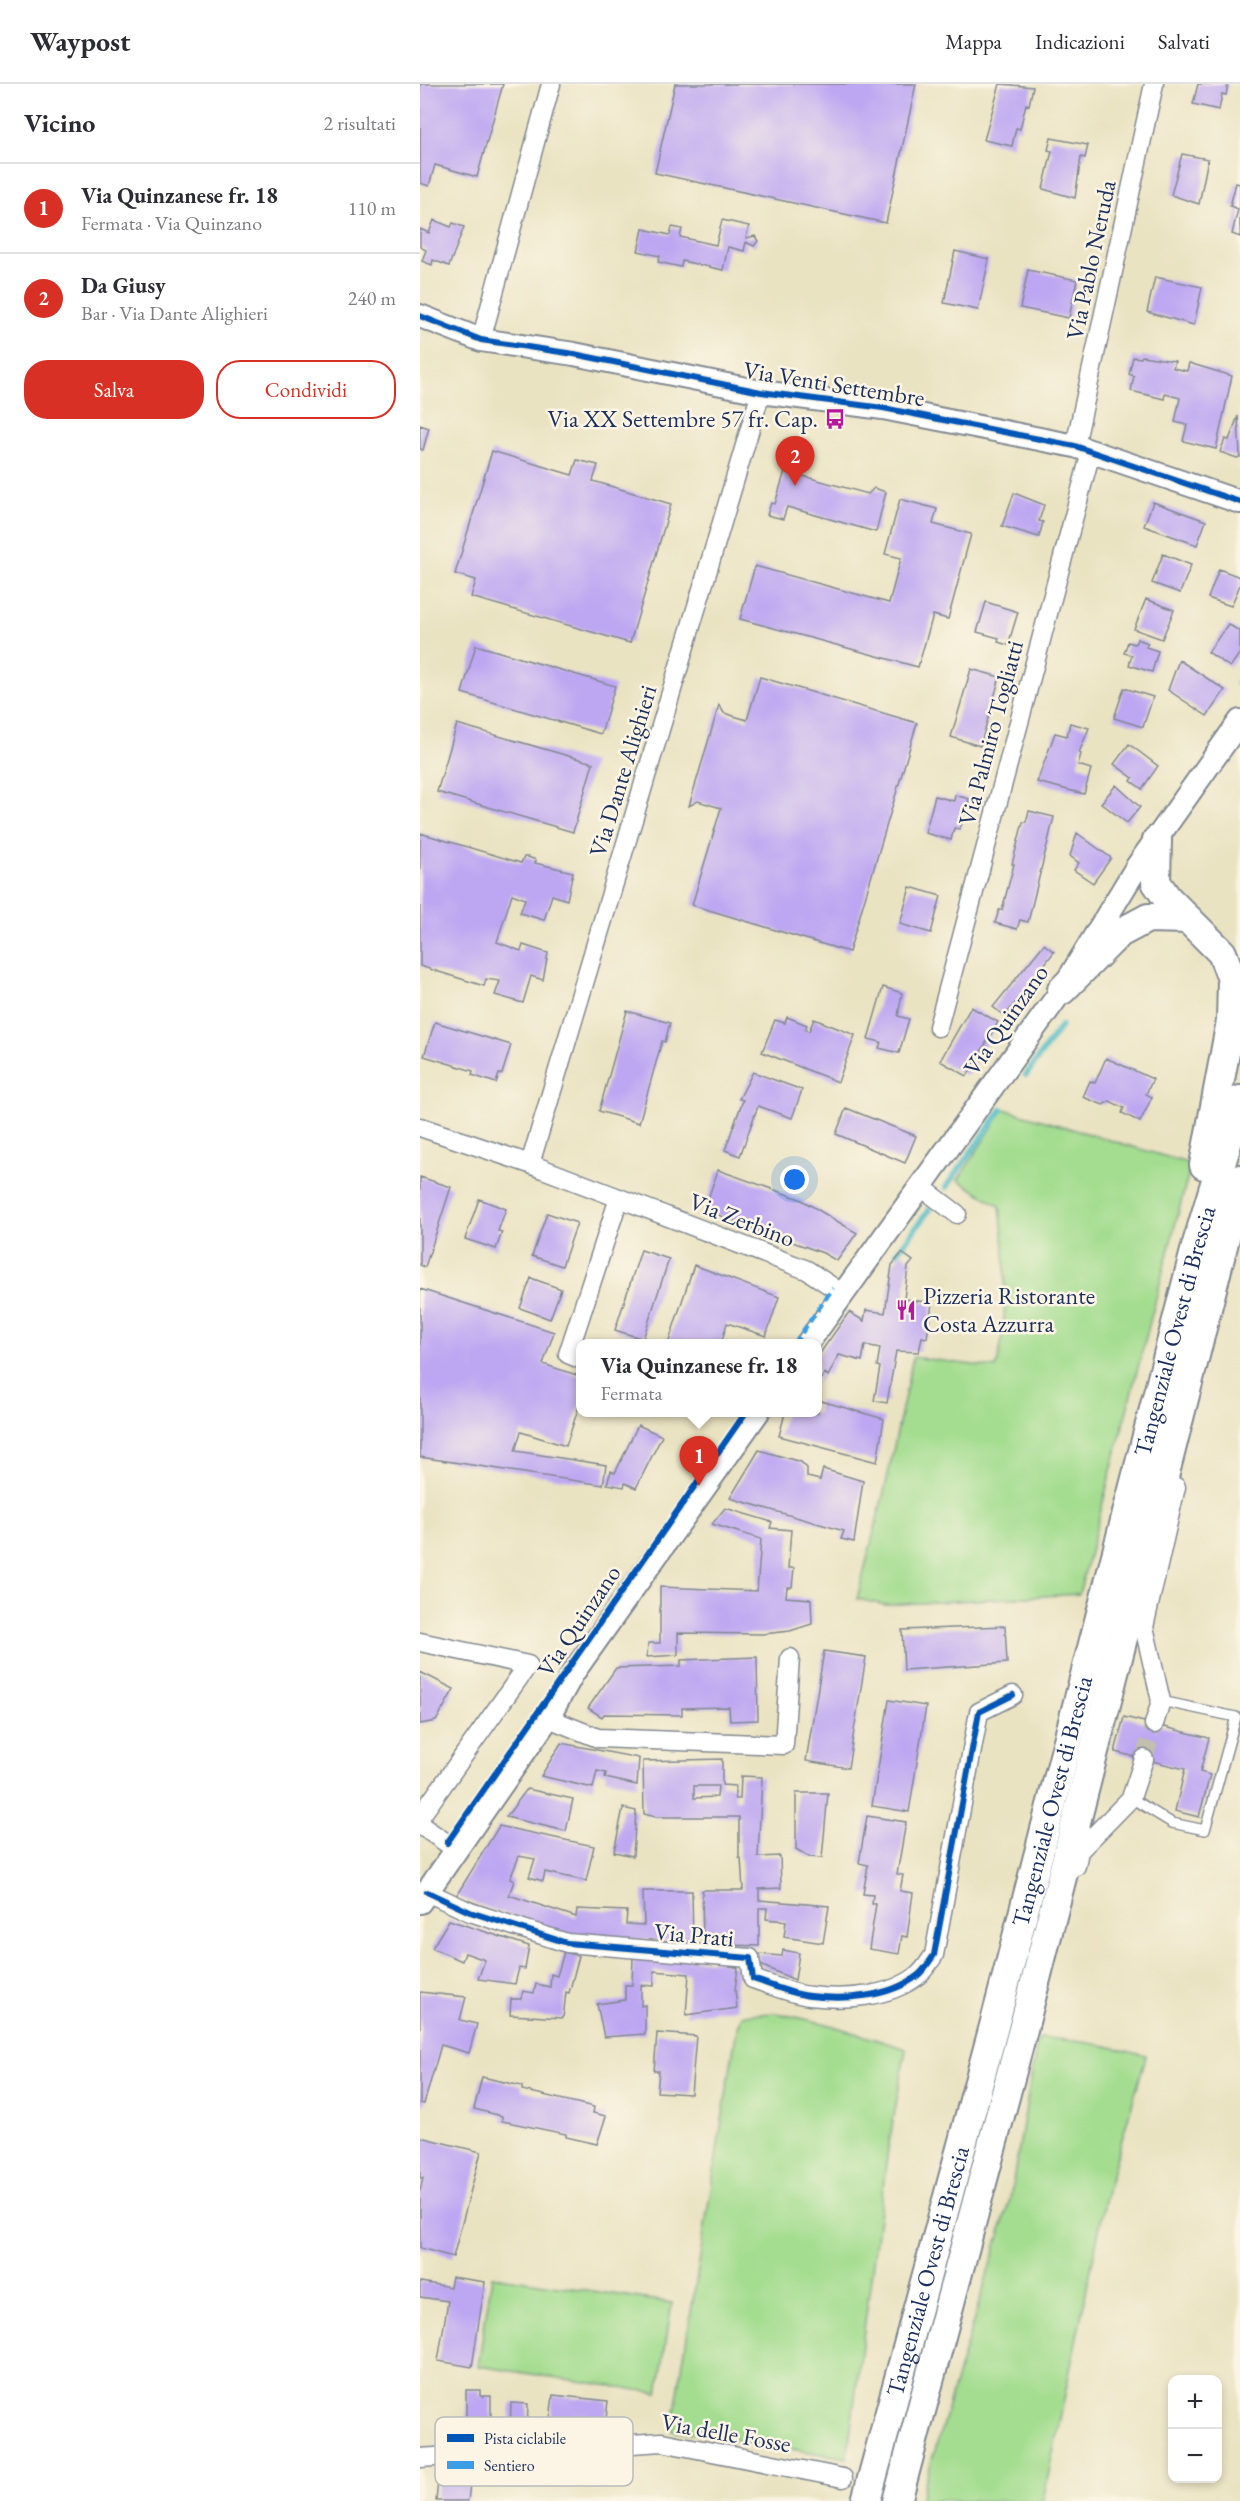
<!DOCTYPE html>
<html lang="it">
<meta charset="utf-8">
<style>
:root{--surface:#fff;--page:#f2f2f3;--text:#2b2b33;--muted:#7c7c81;--line:#e1e1e2;--accent:#d93025}
body{margin:0;font-family:"EB Garamond",serif;background:var(--page);color:var(--text)}
.controls{position:absolute;right:18px;bottom:18px;display:grid;overflow:hidden;border-radius:12px;box-shadow:0 3px 9px #0003}
.controls button{width:54px;height:54px;display:grid;place-items:center;padding:0;border:0;border-bottom:2px solid var(--line);background:var(--surface);color:var(--text);font:30px sans-serif}
.you{position:absolute;left:375px;top:1096px;width:21px;height:21px;margin:-15px;border:4px solid #fff;border-radius:50%;background:#1a73e8;box-shadow:0 0 0 9px #1a73e833}
.badge{display:grid;place-items:center;width:39px;height:39px;border-radius:50%;background:var(--accent);color:#fff;font-size:20px;font-weight:700}
.pin{position:absolute;translate:-50% -50px;filter:drop-shadow(0 2px 3px #0008)}
.pin::after{content:'';position:absolute;top:32px;width:21px;height:18px;background:inherit;clip-path:polygon(0 0,100% 0,50% 100%)}
.popup{position:absolute;left:156px;top:1255px;width:246px;height:78px;box-sizing:border-box;display:grid;place-content:center;border-radius:12px;background:var(--surface);filter:drop-shadow(0 2px 4px #0005);font-size:20px;white-space:nowrap;color:var(--muted)}
.popup b{font-size:22px;color:var(--text)}
.popup::after{content:'';position:absolute;left:50%;top:100%;margin-left:-12px;border:12px solid transparent;border-top-color:var(--surface)}
.list{margin:0;padding:0;list-style:none}
h2{display:flex;justify-content:space-between;align-items:center;height:78px;margin:0;padding:0 24px;font-size:26px}
h2 small{font-size:20px;font-weight:400;color:var(--muted)}
.list li{display:grid;grid-template-columns:39px 1fr auto;gap:18px;align-items:center;box-sizing:border-box;height:90px;padding:0 24px;border-top:2px solid var(--line)}
.list b{display:block;font-size:22px;white-space:nowrap}
.list p{margin:0;font-size:20px;white-space:nowrap;color:var(--muted)}
.list em{font-size:20px;font-style:normal;color:var(--muted)}
.actions{display:flex;gap:12px;padding:18px 24px}
.actions a{flex:1;padding:14px 0;border:2px solid var(--accent);border-radius:24px;text-align:center;font-size:21px;color:var(--accent)}
.actions .main{background:var(--accent);color:#fff}
.map{position:relative;flex:none;width:820px;height:2417px;overflow:hidden}
header{display:flex;align-items:center;gap:36px;box-sizing:border-box;height:84px;padding:0 30px;background:var(--surface);border-bottom:2px solid var(--line)}
header strong{font-size:28px}
nav{display:flex;gap:33px;margin-inline-start:auto;font-size:21px}
main{display:flex}
aside{flex:1;background:var(--surface)}
.map>svg:first-child{display:block}
.green{fill:#a4dd90;stroke:#608677;stroke-width:1.5}
.lines{fill:none;stroke-linecap:round;stroke-linejoin:round}
.stream{stroke:#4cbac5;stroke-width:6}
.building{fill:#bda7f2;fill-rule:evenodd}
.minor-tunnel{stroke:#c1bfae;stroke-width:18;stroke-dasharray:18 9;stroke-linecap:butt}
.service-casing{stroke:#828990;stroke-width:12}
.minor-casing{stroke:#828990;stroke-width:21}
.tertiary-casing{stroke:#828990;stroke-width:26}
.primary-casing{stroke:#828990;stroke-width:32}
.service{stroke:#fff;stroke-width:9}
.minor{stroke:#fff;stroke-width:18}
.tertiary{stroke:#fff;stroke-width:22}
.primary{stroke:#fff;stroke-width:28}
.quiet{stroke:#3b9de6;stroke-width:4.5;stroke-dasharray:9 4.5;stroke-linecap:butt}
.cycleway-casing{stroke:#fcf5e5;stroke-width:10}
.cycleway{stroke:#0057b8;stroke-width:6}
.labels{text-anchor:middle;stroke-width:5;stroke-linejoin:round;paint-order:stroke}
.street-label{font-size:24px;fill:#1b2f5e;stroke:#fcf5e5}
.poi-label{font-size:24px;fill:#1b2f5e;stroke:#fcf5e5;text-anchor:end}
.key{fill:#fcf5e5;stroke:#b8babc;stroke-width:1.5}
.key-label{font-size:16px;fill:#1b2f5e}
</style>
<header>
<strong>Waypost</strong>
<nav><a>Mappa</a><a>Indicazioni</a><a>Salvati</a></nav>
</header>
<main>
<aside>
<h2>Vicino<small>2 risultati</small></h2>
<ul class="list">
<li><span class="badge">1</span><div><b>Via Quinzanese fr. 18</b><p>Fermata · Via Quinzano</p></div><em>110 m</em></li>
<li><span class="badge">2</span><div><b>Da Giusy</b><p>Bar · Via Dante Alighieri</p></div><em>240 m</em></li>
</ul>
<div class="actions"><a class="main">Salva</a><a>Condividi</a></div>
</aside>
<div class="map">
<svg width="820" height="2417" viewBox="0 0 820 2417">
<rect width="100%" height="100%" fill="#fcf5e5"/>
<filter id="ink" filterUnits="userSpaceOnUse"><feTurbulence type="fractalNoise" baseFrequency=".0167" numOctaves="2"/><feDisplacementMap in="SourceGraphic" scale="12" xChannelSelector="R" yChannelSelector="G"/><feConvolveMatrix kernelMatrix="1 2 1 2 8 2 1 2 1" color-interpolation-filters="sRGB"/></filter>
<filter id="wash" filterUnits="userSpaceOnUse"><feTurbulence type="fractalNoise" baseFrequency=".008" numOctaves="4" result="noise"/><feDisplacementMap in="SourceGraphic" scale="24" xChannelSelector="R" yChannelSelector="G"/><feGaussianBlur stdDeviation="1.35" result="paint"/><feColorMatrix in="noise" values="0 0 0 0 0 0 0 0 0 0 0 0 0 0 0 0 0 1.4 0 .05"/><feComposite in="paint" operator="in"/></filter>
<g filter="url(#wash)">
<rect width="100%" height="100%" fill="#eae3c2"/>
<path class="green" d="M584,1025L771,1080L659,1510L465,1521L437,1515L466,1400L493,1273L576,1284C589,1238 586,1169 580,1122L538,1096Z
M357,1929L407,1940L486,1965L468,2065L427,2374L252,2346L316,1950L322,1931Z
M618,1954C655,1955 691,1962 726,1972L687,2107L623,2417L500,2416L590,2115Z
M72,2192L252,2219L238,2309L58,2282Z"/>
<g class="lines">
<path class="stream" d="M818,600L820,596
M606,991L641,942
M526,1103L582,1025
M477,1169L509,1126"/>
</g>
<g id="blocks">
<path class="building" d="M0,0H83L57,93L15,81L9,102L0,99Z
M255,0H496L466,139L235,89Z
M580,0L613,3L609,21L606,20L600,45L596,44L592,62L564,56Z
M778,0H808L806,11L802,10L799,26L773,20Z
M631,54L668,61L665,74L661,73L655,114L623,105L632,67L628,66Z
M762,70L788,75L779,120L751,111Z
M816,99L820,100V153L812,150L818,125L810,122Z
M14,136L31,143L33,139L44,143L29,182L13,176L12,181L2,177L6,166L0,163V145L9,149Z
M302,136L329,142L326,154L335,152L338,157L334,162L326,158L324,167L308,163L303,186L262,177L261,183L238,178L240,172L218,167L223,145L250,151L252,143L262,145L260,153L296,161Z
M535,167L569,175L558,226L524,219Z
M608,186L657,196L649,234L600,224Z
M735,193L782,203L774,241L727,228Z
M722,272L755,277L753,284L767,287L769,279L812,292L796,365L763,357L767,341L755,338L760,314L745,310L744,315L711,307L714,292L709,290L713,273L721,274Z
M818,332L820,373L817,374L800,368L805,355L809,356Z
M0,341L9,344L3,366L0,365Z
M72,367L152,391L157,376L178,381L173,397L251,420L210,559L51,513L56,496L35,490Z
M365,387L448,410L454,404L466,408L456,448L367,423L363,435L347,431L351,419L355,420Z
M594,409L624,421L619,437L623,438L619,453L582,442Z
M480,415L517,425L513,440L551,450L528,535L513,531L498,583L320,535L335,482L469,519L481,474L465,470Z
M733,418L786,437L777,461L724,442Z
M743,470L771,481L760,509L732,499Z
M799,485L820,493V501L811,522L788,514Z
M726,515L754,526L742,555L714,545Z
M566,518L598,528L588,561L578,558L579,554L557,548Z
M808,540L819,547L820,545V569L810,583L788,568Z
M717,555L728,559L726,563L738,567L732,588L709,581L712,571L704,569L708,558L715,560Z
M56,561L195,602L181,650L42,609Z
M759,576L805,606L787,632L748,606Z
M551,585L580,593L560,662L531,653Z
M340,593L497,639L429,868L272,821L301,724L278,717L269,722L299,621L304,629L327,636Z
M704,604L733,613L723,643L694,634Z
M650,639L669,644L659,669L661,670L658,681L671,685L664,710L617,698L635,649L647,652Z
M37,640L173,679L153,748L17,708Z
M709,660L738,682L722,705L711,697L713,694L694,680Z
M696,701L720,723L707,739L681,719Z
M535,711L549,715L540,745L534,744L531,756L505,749L515,712L534,717Z
M609,727L634,733L608,838L600,836L597,845L575,839L579,826H582L594,780H592L603,738H606Z
M0,749L101,779L104,773H108L116,776L115,779L153,788L147,816L132,811L124,836L100,829L105,815L92,810L77,858L101,867L103,861L128,869L123,896L111,892L103,919L75,911L80,897L66,895L64,902L0,882Z
M657,749L691,774L673,799L654,786L659,779L650,772Z
M490,803L521,812L511,849L480,840Z
M624,860L634,868L585,932L573,923Z
M463,903L482,909L478,932L489,935L479,969L459,964L461,958L448,955Z
M551,923L578,938L547,992L520,977Z
M207,927L250,939L245,958L242,957L219,1039L179,1027Z
M367,933L387,941L385,946L389,947L394,935L435,951L418,998L342,968L355,936L365,939Z
M15,938L91,961L82,990H79L76,999L52,991L53,987L4,972Z
M686,974L733,995L726,1010L732,1013L720,1038L702,1029L704,1024L690,1017L683,1021L663,1013L670,997L675,999Z
M333,988L382,1006L372,1034L338,1022L320,1072L305,1066L323,1016L319,1015Z
M426,1024L496,1052L485,1079L416,1050Z
M298,1086L380,1115L437,1149L417,1177L403,1169L284,1126Z
M0,1093L31,1103L5,1183L0,1181Z
M59,1115L86,1125L78,1147L82,1148L76,1165L45,1155Z
M127,1129L157,1139L142,1182L112,1172Z
M221,1166L249,1175L223,1255L195,1246Z
M482,1169L493,1177L488,1183L484,1215L512,1219L507,1254L502,1253L499,1268L476,1267L467,1319L454,1317L460,1283L457,1282L460,1264L445,1261L442,1277L419,1271L408,1292L405,1289L398,1299V1272L429,1228L444,1237L446,1226L465,1229L472,1181Z
M274,1181L359,1213L346,1252L307,1239L301,1260H248Z
M111,1194L141,1205L130,1235L100,1224Z
M0,1205L134,1248L123,1280L160,1292V1319L146,1362L101,1348L95,1367L186,1381L183,1401L0,1373Z
M398,1316L464,1335L457,1378L359,1352L365,1329H398Z
M218,1341L242,1352L216,1404L205,1399L204,1403L187,1400L191,1387L195,1389Z
M339,1366L381,1378L387,1384V1393L400,1396L403,1385L443,1397L434,1458L421,1455L424,1447L310,1414Z
M305,1424L352,1438L350,1444L371,1446L368,1484H374L372,1503H367L366,1513L391,1515L392,1540L370,1547L343,1550L258,1549V1571L227,1573L228,1559H240V1503L337,1507L341,1455L292,1440Z
M585,1542L587,1579L484,1586L482,1546Z
M404,1567L446,1573L428,1684L386,1677Z
M337,1573L338,1636L310,1637L309,1623L262,1624V1631L184,1630L182,1633L168,1624L196,1584L261,1582V1576Z
M0,1588L34,1605L16,1637L0,1640Z
M469,1616L506,1622L489,1728L452,1722Z
M704,1633L789,1654L780,1688L790,1691L779,1733L755,1727L765,1685L695,1668Z
M141,1659L219,1674L217,1701L185,1694L186,1689L177,1687L173,1704L121,1692Z
M302,1675V1701L315,1702V1715H320L321,1692L342,1693L338,1773L360,1772L361,1804L339,1805V1816L409,1822L403,1859L364,1853L366,1837L346,1835L347,1824H339V1862L283,1860L282,1806H323L321,1774H319V1733H236L224,1730L223,1677ZM274,1702H298L297,1713L274,1714Z
M107,1705L153,1715L146,1747L86,1733Z
M376,1709H408L402,1774L389,1773L376,1765Z
M203,1724L216,1727L213,1772L194,1768Z
M447,1732L486,1738L477,1790L483,1791L480,1807L493,1809L487,1853L482,1852L479,1870L449,1865L456,1820H452L453,1811L443,1810L448,1781L439,1779Z
M79,1742L174,1762L166,1797L125,1788L123,1797L109,1793L115,1775L99,1772L90,1795L94,1797L89,1811L156,1833L157,1825L207,1827L206,1840L224,1841L223,1807H272L273,1858L147,1853L36,1812Z
M29,1836L109,1862L105,1885L99,1884L95,1900L58,1895L65,1876L45,1869L42,1877L12,1864Z
M363,1866L379,1869L375,1896L338,1880V1870L362,1872Z
M144,1868L159,1872L149,1909L146,1908L143,1934L90,1931L91,1915H101L103,1907L114,1909L116,1900L130,1903L131,1890L137,1892Z
M213,1872L300,1877L318,1884L315,1905L317,1924L266,1931L269,1890L234,1887V1902L221,1901V1922L225,1921V1950L184,1953L177,1920L205,1916V1901H212Z
M0,1908L46,1913L40,1936L57,1940L49,1969L21,1961L4,2020L0,2019Z
M237,1949L276,1952L271,2010L237,2008L239,1987H234Z
M62,1993L102,2002V2006L174,2023L173,2029L186,2032L177,2060L146,2053V2050L82,2037V2032L54,2025Z
M0,2053L61,2068L33,2173L0,2164V2106L3,2094H0Z
M32,2193L65,2198L52,2283L18,2277L28,2217L0,2213V2198L30,2203Z
M46,2306H60V2312H71V2346H46Z
M133,2311L188,2317L185,2345L129,2343Z
M91,2319L108,2320L107,2351L90,2350Z
M18,2397L50,2400L48,2417H16Z"/>
</g>
</g>
<g filter="url(#ink)">
<use href="#blocks" fill-opacity="0" stroke="#828990" stroke-width="1.5"/>
<g class="lines">
<path class="minor-tunnel" d="M724,1675L734,1640"/>
<g class="service-casing">
<path id="service" d="M711,1714L752,1739L785,1746L816,1633L741,1617"/>
</g>
<g class="minor-casing">
<path id="minor" d="M61,256L131,0
M655,362L734,0
M518,943L671,368
M0,1043L110,1080L387,1186L423,1210
M110,1080L341,308
M500,1102L537,1130
M160,1275L148,1270L199,1114
M0,1558L108,1581L0,1733
M128,1634L178,1654L364,1661L370,1574
M734,1640L741,1617L724,1543L756,1403
M0,1741L37,1766
M656,1782L659,1767L711,1714L724,1675
M7,1808L50,1828L147,1859L330,1874L333,1895C351,1901 371,1910 390,1912C424,1916 468,1914 497,1892C504,1887 509,1878 514,1871L559,1628L593,1611
M0,2374L242,2358L423,2394"/>
</g>
<g class="tertiary-casing">
<path id="tertiary" d="M0,232L61,256L154,270L341,308L463,324L655,362L820,418
M387,1260L642,906L718,781L820,637
M0,1818L128,1634L153,1589L338,1328"/>
</g>
<g class="primary-casing">
<g id="primary">
<path d="M737,756L736,798L747,814L802,869L812,895L811,937L784,1081"/>
<path d="M642,906L698,850L728,834L768,835"/>
<path id="s1" d="M446,2417L574,1942L776,1163L820,1016"/>
<path d="M477,2417L606,1934L820,1095"/>
</g>
</g>
<use href="#service" class="service"/>
<use href="#minor" class="minor"/>
<use href="#tertiary" class="tertiary"/>
<use href="#primary" class="primary"/>
<path class="quiet" d="M374,1260L413,1204"/>
<g class="cycleway-casing">
<path id="cycleway" d="M0,232L61,256L154,270L341,308L463,324L655,362L820,418
M27,1759L326,1328
M7,1808L50,1828L147,1859L330,1874L333,1895C351,1901 371,1910 390,1912C424,1916 468,1914 497,1892C504,1887 509,1878 514,1871L559,1628L593,1611"/>
</g>
<use href="#cycleway" class="cycleway"/>
</g>
</g>
<defs>
<g id="bus-bare" transform="scale(1.62)"><path d="M-5-6H5V4H4V6H2V4H-2V6H-4V4H-5ZM-3.5-4V0h7V-4ZM-3.5 1.2v1.5H-2V1.2ZM2 1.2v1.5H3.5V1.2Z" fill="#b5179e" stroke="#fcf5e5" stroke-width="2.5" paint-order="stroke"/></g>
<g id="restaurant-bare" transform="scale(1.62)"><path d="M-5-6h1v4h1v-4h1v4h1v-4h1v5L-1.5 .5V6h-2V.5L-5-1ZM5-6V6H3V1.5H1.5Q1.5-4 5-6Z" fill="#b5179e" stroke="#fcf5e5" stroke-width="2.5" paint-order="stroke"/></g>
</defs>
<g fill-rule="evenodd">
<use href="#bus-bare" x="415" y="335"/>
<use href="#restaurant-bare" x="486" y="1226"/>
</g>
<g class="labels">
<g class="street-label">
<text transform="translate(671 176) rotate(-78)" y="8">Via Pablo Neruda</text>
<text transform="translate(414 300) rotate(9)" y="8">Via Venti Settembre</text>
<text transform="translate(571 649) rotate(-75)" y="8">Via Palmiro Togliatti</text>
<text transform="translate(203 687) rotate(-73)" y="8">Via Dante Alighieri</text>
<text transform="translate(586 936) rotate(-55)" y="8">Via Quinzano</text>
<text transform="translate(322 1136) rotate(21)" y="8">Via Zerbino</text>
<text dy="8" stroke="none"><textPath href="#s1" startOffset="1210">Tangenziale Ovest di Brescia</textPath></text>
<text transform="translate(159 1537) rotate(-56)" y="8">Via Quinzano</text>
<text dy="8" stroke="none"><textPath href="#s1" startOffset="724">Tangenziale Ovest di Brescia</textPath></text>
<text transform="translate(274 1851) rotate(5)" y="8">Via Prati</text>
<text dy="8" stroke="none"><textPath href="#s1" startOffset="238">Tangenziale Ovest di Brescia</textPath></text>
<text transform="translate(306 2349) rotate(10)" y="8">Via delle Fosse</text>
</g>
<g class="poi-label">
<text x="398" y="343">Via XX Settembre 57 fr. Cap.</text>
<text x="503" y="1220" text-anchor="start">Pizzeria Ristorante<tspan x="503" dy="28">Costa Azzurra</tspan></text>
</g>
</g>
<rect x="15" y="2333" width="198" height="69" rx="9" class="key"/>
<rect x="27" y="2350" width="27" height="8" fill="#0057b8"/>
<rect x="27" y="2377" width="27" height="8" fill="#3b9de6"/>
<g class="key-label">
<text x="64" y="2360">Pista ciclabile</text>
<text x="64" y="2387">Sentiero</text>
</g>
</svg>
<div class="controls">
<button>+</button>
<button>−</button>
</div>
<div class="you"></div>
<div class="pin badge" style="left:279px;top:1402px">1</div>
<div class="popup"><b>Via Quinzanese fr. 18</b>Fermata</div>
<div class="pin badge" style="left:375px;top:402px">2</div>
</div>
</main>
